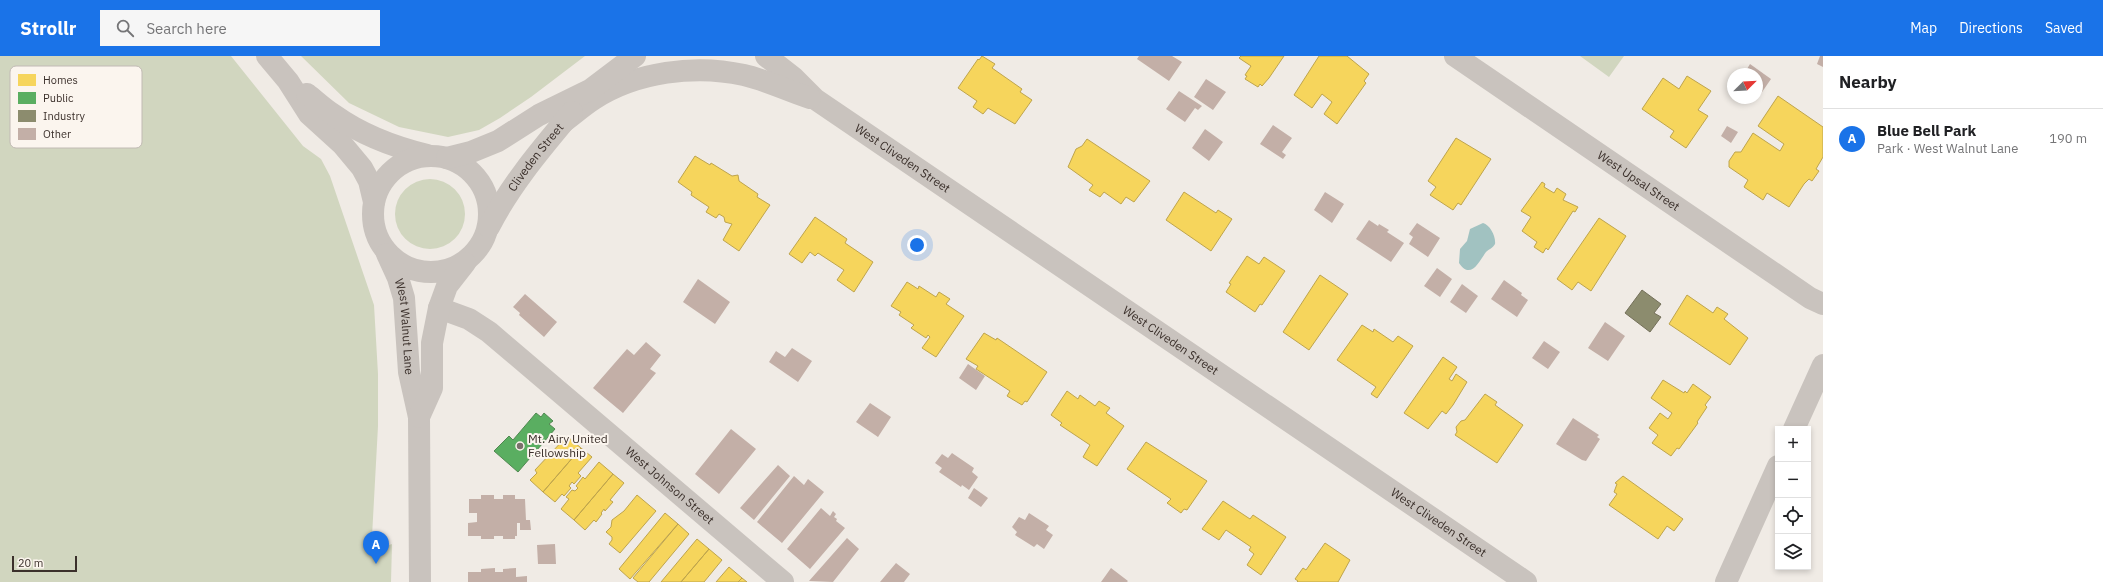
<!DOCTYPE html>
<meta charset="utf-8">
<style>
:root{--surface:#fff;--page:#f6f6f6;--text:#202124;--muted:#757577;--line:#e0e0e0;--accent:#1a73e8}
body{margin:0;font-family:"IBM Plex Sans",sans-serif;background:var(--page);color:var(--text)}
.controls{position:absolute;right:12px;bottom:12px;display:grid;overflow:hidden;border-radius:0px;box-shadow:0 2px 6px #0003}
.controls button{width:36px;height:36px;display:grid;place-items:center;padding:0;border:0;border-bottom:1px solid var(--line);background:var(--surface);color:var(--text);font:20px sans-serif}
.compass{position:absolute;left:1727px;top:12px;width:36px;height:36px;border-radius:50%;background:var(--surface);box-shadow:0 2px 6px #0003;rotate:66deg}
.scale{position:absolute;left:12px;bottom:10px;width:65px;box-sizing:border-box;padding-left:4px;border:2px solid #3b302b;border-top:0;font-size:11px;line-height:14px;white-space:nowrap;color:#3b302b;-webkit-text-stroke:3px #fbf5ee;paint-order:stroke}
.you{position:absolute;left:917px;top:189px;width:14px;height:14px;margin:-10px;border:3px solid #fff;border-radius:50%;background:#1a73e8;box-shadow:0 0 0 6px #1a73e833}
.badge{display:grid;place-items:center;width:26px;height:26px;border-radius:50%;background:var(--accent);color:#fff;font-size:13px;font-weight:700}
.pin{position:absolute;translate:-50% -33px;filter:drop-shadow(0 1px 2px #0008)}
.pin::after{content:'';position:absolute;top:21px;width:14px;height:12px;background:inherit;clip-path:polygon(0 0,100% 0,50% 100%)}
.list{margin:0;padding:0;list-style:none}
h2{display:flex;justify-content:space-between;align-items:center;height:52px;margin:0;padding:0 16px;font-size:17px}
h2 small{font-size:13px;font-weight:400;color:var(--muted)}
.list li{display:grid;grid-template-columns:26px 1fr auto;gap:12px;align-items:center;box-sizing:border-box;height:60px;padding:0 16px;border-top:1px solid var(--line)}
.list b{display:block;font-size:15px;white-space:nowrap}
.list p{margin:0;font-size:13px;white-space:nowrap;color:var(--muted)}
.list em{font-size:13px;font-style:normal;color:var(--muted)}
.icon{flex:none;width:22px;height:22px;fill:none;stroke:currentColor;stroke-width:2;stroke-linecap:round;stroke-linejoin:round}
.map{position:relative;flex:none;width:1823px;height:526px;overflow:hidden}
header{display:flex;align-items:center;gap:24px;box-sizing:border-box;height:56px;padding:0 20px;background:var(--accent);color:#fff}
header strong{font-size:19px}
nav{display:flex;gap:22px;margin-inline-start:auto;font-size:14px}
.search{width:280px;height:36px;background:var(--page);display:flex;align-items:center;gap:10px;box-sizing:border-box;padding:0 14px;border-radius:0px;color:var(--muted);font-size:15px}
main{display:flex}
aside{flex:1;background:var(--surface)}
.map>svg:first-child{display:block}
.green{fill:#d1d6bf}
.water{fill:#a1c2c1}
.homes{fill:#f6d55c;stroke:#bea44d}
.public{fill:#5aae61;stroke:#518851}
.industry{fill:#8c8c6e;stroke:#74705a}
.building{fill:#c3afa7}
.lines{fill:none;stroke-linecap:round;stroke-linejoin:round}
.minor{stroke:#c9c3be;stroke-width:22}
.tertiary{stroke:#c9c3be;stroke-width:22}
.poi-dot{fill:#7a716c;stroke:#fbf5ee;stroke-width:1.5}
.labels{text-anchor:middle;stroke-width:4;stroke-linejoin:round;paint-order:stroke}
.street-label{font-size:12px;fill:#3b302b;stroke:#fbf5ee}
.poi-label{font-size:12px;fill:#3b302b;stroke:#fbf5ee;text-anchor:start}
.key{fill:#fbf5ee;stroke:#c1bab4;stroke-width:1}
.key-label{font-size:11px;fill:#3b302b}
</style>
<header>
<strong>Strollr</strong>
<div class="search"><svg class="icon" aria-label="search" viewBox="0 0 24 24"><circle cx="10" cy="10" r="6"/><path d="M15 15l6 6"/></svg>Search here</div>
<nav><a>Map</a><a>Directions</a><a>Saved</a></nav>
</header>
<main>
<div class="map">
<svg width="1823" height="526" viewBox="0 0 1823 526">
<rect width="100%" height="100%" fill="#f0ebe5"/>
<path class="green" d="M0,0H231L303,90L321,103L330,120L374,249L378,318V370L371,499L380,492L392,488L391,526H0Z
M301,0H585L531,41L500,62L479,74L448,81L399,71L349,47Z
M1580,0H1624L1609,21Z
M395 158a35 35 0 1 1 70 0a35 35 0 1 1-70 0Z"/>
<path class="water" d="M1483,167C1490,169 1496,180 1495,188C1493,192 1489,193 1486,196C1480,204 1471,225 1459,207L1460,193L1467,185L1470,173Z"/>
<path class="homes" d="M982,0L995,8L992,12L1022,33L1020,36L1032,44L1015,68L988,52L983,58L973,51L977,45L958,32L978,3L979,4Z
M1241,0H1284L1269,22L1262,30L1260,28L1258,31L1245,23L1247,20L1245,19L1251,10L1239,2Z
M1319,0H1347L1369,18L1364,25L1366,27L1337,68L1324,58L1332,46L1322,38L1312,52L1294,39Z
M1687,20L1711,35L1698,54L1708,60L1686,92L1670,81L1674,75L1642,53L1663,22L1679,33Z
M1778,40L1823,71V101L1816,113L1819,115L1812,125L1809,123L1804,128L1789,151L1767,137L1763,144L1744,131L1748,124L1729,111V105L1735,96H1741L1753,77L1780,95L1784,88L1758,70Z
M1456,82L1491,103L1461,149L1458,147L1453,154L1430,139L1436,131L1428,125Z
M1087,83L1150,125L1134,146L1126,141L1121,148L1104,136L1100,141L1089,134L1093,129L1068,111L1076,93L1082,90Z
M695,100L710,109L711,107L732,120L738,119L739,125L758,138L757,141L770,149L739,195L723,184L732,168L725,166L724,161L719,158L716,162L706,156L709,151L691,139L692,136L678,126Z
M1542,126L1545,128L1544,131L1554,137L1557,132L1566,138L1563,144L1578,151L1575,156L1573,155L1548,194L1546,192L1543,197L1534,191L1537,186L1522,175L1531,161L1521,155Z
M1184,136L1216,157L1218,154L1232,163L1211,195L1166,164Z
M815,161L847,183L845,187L873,206L854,236L837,224L844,214L818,197L815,200L810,196L802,207L789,198Z
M1599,162L1626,180L1591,235L1578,226L1572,234L1557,223Z
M1247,200L1259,208L1264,201L1285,215L1262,249L1260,248L1255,256L1226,236L1231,228L1229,227Z
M1320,219L1348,238L1309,294L1283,276Z
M907,226L918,233L919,230L936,241L939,236L950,243L946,248L964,260L936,301L922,292L930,281L928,279L926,282L911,272L914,269L899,259L901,256L891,250Z
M1687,239L1713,257L1717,251L1728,258L1724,263L1748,282L1730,309L1669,268Z
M1362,269L1373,276L1374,273L1393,286L1398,280L1413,290L1377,342L1371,338L1376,331L1337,304Z
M984,277L996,284L997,282L1047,316L1027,346L1025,345L1022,349L1007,340L1010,335L976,313L978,310L966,303Z
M1443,301L1457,311L1449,323L1452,325L1456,318L1467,326L1453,349L1446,358L1442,355L1428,373L1404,357Z
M1663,324L1684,337L1685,335L1687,337L1693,328L1711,341L1705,349L1707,351L1697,366L1698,367L1679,393L1677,392L1671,400L1652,387L1658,379L1649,372L1660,357L1668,363L1672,357L1651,342Z
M1067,335L1078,343L1080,339L1095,350L1099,345L1110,352L1106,357L1124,370L1097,410L1083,401L1090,389L1060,369L1062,367L1051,359Z
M1485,338L1497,346L1495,349L1523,369L1497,407L1455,379L1457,376L1456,371L1461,365L1465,364Z
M567,380L581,392L543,436L530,424L537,417L535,414Z
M1146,386L1207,425L1187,454L1184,453L1181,457L1167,447L1171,443L1127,413Z
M581,392L592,401L578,417L581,420L574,428L572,426L569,430L571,432L564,440L562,438L555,446L543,436Z
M599,406L613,418L574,464L561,453L569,443L566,441L572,434L575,435L578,432L576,430L583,421L585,423Z
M613,418L624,427L610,444L613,446L605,455L604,453L601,457L602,458L596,466L594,464L585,474L574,464Z
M1623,420L1683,463L1674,475L1667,470L1658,483L1609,449L1617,438L1614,436L1617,428L1615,427Z
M637,439L656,455L620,497L609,488L612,484V481L606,476L611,471L612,464L624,455Z
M1223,445L1250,463L1253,459L1286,481L1261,519L1247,509L1254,498L1249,494L1251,491L1226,474L1219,484L1202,473Z
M665,457L678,468L630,523L619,513Z
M678,468L689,478L649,526H638L633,522Z
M697,483L709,493L681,526H661Z
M1325,487L1350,504L1338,526H1297L1298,525L1295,523L1303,512L1306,514Z
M709,493L722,504L704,526H681Z
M729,511L742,522L738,526H716Z
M742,522L747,526H738Z"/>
<path class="public" d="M536,357L541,361L544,357L553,365L549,368L555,373L518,416L494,395L509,380L513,384Z"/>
<path class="industry" d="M1642,234L1661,248L1654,257L1661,261L1650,276L1625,257Z"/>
<path class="building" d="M1139,0H1172L1182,6L1169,25L1137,3Z
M1820,0H1823V11L1817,8Z
M1750,8L1771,23L1760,39L1757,37V18H1744Z
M1206,23L1226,36L1213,54L1194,41Z
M1179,35L1202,50L1198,54L1195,52L1185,66L1166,53Z
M1273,69L1292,82L1282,96L1286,99L1283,103L1260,88Z
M1727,70L1738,76L1731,87L1721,80Z
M1205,73L1223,86L1209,105L1192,92Z
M1325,136L1344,148L1332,167L1314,154Z
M1369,164L1378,170L1379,168L1389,174L1387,176L1404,187L1391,206L1356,183Z
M1417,167L1440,182L1428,201L1409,188L1413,181L1409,178Z
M1437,212L1452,223L1440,241L1424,230Z
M698,223L730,246L715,268L683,246Z
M1504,224L1522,237L1521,239L1528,244L1517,261L1491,243Z
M1462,228L1478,240L1466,257L1450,246Z
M525,238L557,266L544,281L519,259L520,257L513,251Z
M1605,266L1625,280L1608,305L1588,292Z
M1544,285L1560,296L1548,313L1532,302Z
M646,286L661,299L650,313L656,317L623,357L593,332L627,293L634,299Z
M792,292L812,305L798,326L769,306L776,295L785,301Z
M968,308L985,320L976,334L959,322Z
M870,347L891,361L878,381L856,366Z
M1573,362L1599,379L1597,381L1600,383L1586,405L1582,404L1556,388Z
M731,373L756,393L719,438L695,418Z
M952,397L974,412L972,416L978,421L969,434L962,429L961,431L939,416L942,412L935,407L942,398L948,402Z
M778,409L790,420L754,464L740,452Z
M794,420L804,429L808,423L824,436L782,487L757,466Z
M974,432L988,442L981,451L968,442Z
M481,439H494V443H503V439H515V443H525L526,464H530L531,474H520V467H517V480H515V483H503V480H494V483H481V480H468V467L477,466V457H469V443H481Z
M821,452L830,460L833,455L836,458L834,461L837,463L836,465L845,472L810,513L787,493Z
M1029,457L1049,470L1046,474L1053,479L1044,493L1037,488L1034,491L1015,479L1017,476L1012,471L1019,461L1025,464Z
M847,482L859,493L833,526L809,525Z
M555,488L556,508H538L537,489Z
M896,507L910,518L904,526H880Z
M495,512V516H503V513L516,512V521L527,520V526H468V516H481V513Z
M1111,512L1128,525L1127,526H1101Z"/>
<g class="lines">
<g class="minor">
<path id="s1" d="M1455,0L1810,242L1823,248"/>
<path id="s2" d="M439,252L469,263L489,276L783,526"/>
</g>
<g class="tertiary">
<path d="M267,0L288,25L309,58L342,88L362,112L369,125L374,146"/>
<path id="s3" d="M766,0L794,22L815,43L1526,526"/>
<path d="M307,38C316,45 324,53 334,59C362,79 394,91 427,99"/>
<path d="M562,67C573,59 583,50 594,43C636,16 695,8 744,19C766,24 788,35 810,42"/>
<circle cx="431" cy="158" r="58"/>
<path d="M447,102L471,96L498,85L539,59L590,34L635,0"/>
<path id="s4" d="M489,171C511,128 542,92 572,56"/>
<path id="s5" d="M387,198L398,222L404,242L409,316L419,361L420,526"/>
<path d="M419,361L432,332V287L439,252L447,230L465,207"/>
<path d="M1794,373L1823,309"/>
<path d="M1726,526L1778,410"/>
</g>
</g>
<circle class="poi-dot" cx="520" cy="390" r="4"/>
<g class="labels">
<g class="street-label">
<text dy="4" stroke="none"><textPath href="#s4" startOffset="84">Cliveden Street</textPath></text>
<text dy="4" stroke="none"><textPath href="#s3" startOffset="171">West Cliveden Street</textPath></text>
<text dy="4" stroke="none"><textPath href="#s1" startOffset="222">West Upsal Street</textPath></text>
<text dy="4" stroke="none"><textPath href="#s5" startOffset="76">West Walnut Lane</textPath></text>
<text dy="4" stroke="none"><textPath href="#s3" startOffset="495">West Cliveden Street</textPath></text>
<text dy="4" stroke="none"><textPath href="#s2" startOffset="293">West Johnson Street</textPath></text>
<text dy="4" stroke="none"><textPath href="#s3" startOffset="819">West Cliveden Street</textPath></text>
</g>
<g class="poi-label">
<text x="528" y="387">Mt. Airy United<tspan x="528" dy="14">Fellowship</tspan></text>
</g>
</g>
<rect x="10" y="10" width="132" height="82" rx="6" class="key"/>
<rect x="18" y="18" width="18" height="12" fill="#f6d55c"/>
<rect x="18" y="36" width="18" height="12" fill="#5aae61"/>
<rect x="18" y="54" width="18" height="12" fill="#8c8c6e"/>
<rect x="18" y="72" width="18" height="12" fill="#c3afa7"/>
<g class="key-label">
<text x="43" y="28">Homes</text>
<text x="43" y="46">Public</text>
<text x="43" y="64">Industry</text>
<text x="43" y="82">Other</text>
</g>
</svg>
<div class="controls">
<button>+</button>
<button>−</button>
<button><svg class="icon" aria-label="locate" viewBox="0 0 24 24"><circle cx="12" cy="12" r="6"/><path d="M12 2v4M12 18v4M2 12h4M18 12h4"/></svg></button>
<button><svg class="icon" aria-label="layers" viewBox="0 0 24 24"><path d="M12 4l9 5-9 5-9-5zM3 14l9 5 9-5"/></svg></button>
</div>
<svg class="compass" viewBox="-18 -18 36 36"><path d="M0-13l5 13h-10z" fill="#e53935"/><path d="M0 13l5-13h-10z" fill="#757577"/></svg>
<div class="scale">20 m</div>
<div class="you"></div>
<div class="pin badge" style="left:376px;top:508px">A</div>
</div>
<aside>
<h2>Nearby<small></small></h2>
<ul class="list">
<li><span class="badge">A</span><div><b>Blue Bell Park</b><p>Park · West Walnut Lane</p></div><em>190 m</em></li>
</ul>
</aside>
</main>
